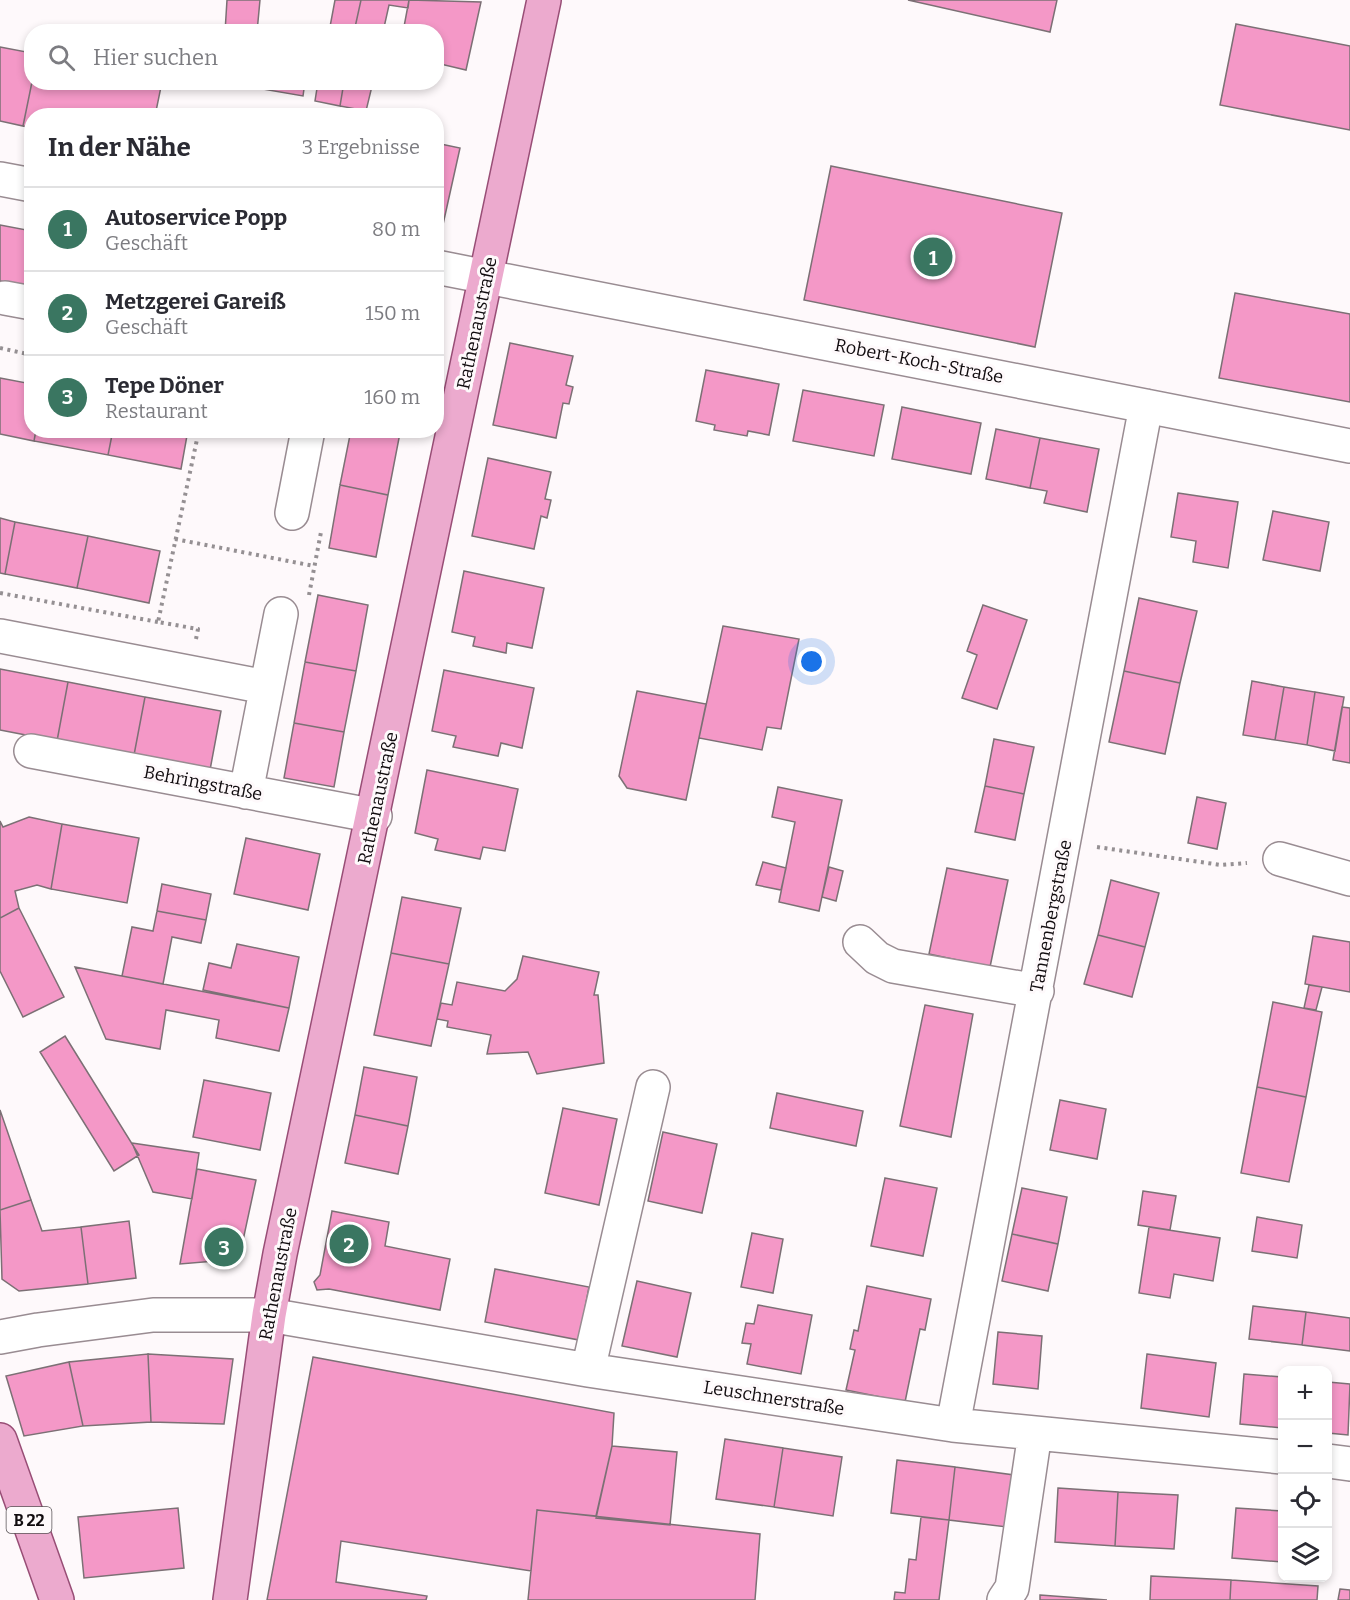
<!DOCTYPE html>
<html lang="de">
<meta charset="utf-8">
<style>
:root{--surface:#fff;--page:#f7f7f7;--text:#2b2b33;--muted:#7c7c81;--line:#e1e1e2;--accent:#3a7661}
body{margin:0;font-family:Bitter,serif;background:var(--page);color:var(--text)}
.controls{position:absolute;right:18px;bottom:18px;display:grid;overflow:hidden;border-radius:12px;box-shadow:0 3px 9px #0003}
.controls button{width:54px;height:54px;display:grid;place-items:center;padding:0;border:0;border-bottom:2px solid var(--line);background:var(--surface);color:var(--text);font:30px sans-serif}
.you{position:absolute;left:812px;top:662px;width:21px;height:21px;margin:-15px;border:4px solid #fff;border-radius:50%;background:#1a73e8;box-shadow:0 0 0 9px #1a73e833}
.badge{display:grid;place-items:center;width:39px;height:39px;border-radius:50%;background:var(--accent);color:#fff;font-size:20px;font-weight:700}
.pin{position:absolute;translate:-50% -50%;border:3px solid #fff;box-shadow:0 2px 6px #0006}
.list{margin:0;padding:0;list-style:none}
h2{display:flex;justify-content:space-between;align-items:center;height:78px;margin:0;padding:0 24px;font-size:26px}
h2 small{font-size:20px;font-weight:400;color:var(--muted)}
.list li{display:grid;grid-template-columns:39px 1fr auto;gap:18px;align-items:center;box-sizing:border-box;height:84px;padding:0 24px;border-top:2px solid var(--line)}
.list b{display:block;font-size:22px;white-space:nowrap}
.list p{margin:0;font-size:20px;white-space:nowrap;color:var(--muted)}
.list em{font-size:20px;font-style:normal;color:var(--muted)}
.icon{flex:none;width:33px;height:33px;fill:none;stroke:currentColor;stroke-width:2;stroke-linecap:round;stroke-linejoin:round}
.map{position:relative;flex:none;width:1350px;height:1600px;overflow:hidden}
.search{position:absolute;background:var(--surface);box-shadow:0 3px 9px #0003;left:24px;top:24px;width:420px;height:66px;display:flex;align-items:center;gap:15px;box-sizing:border-box;padding:0 21px;border-radius:24px;color:var(--muted);font-size:22px}
.panel{position:absolute;background:var(--surface);box-shadow:0 3px 9px #0003;left:24px;top:108px;width:420px;height:330px;border-radius:24px}
.map>svg:first-child{display:block}
.building{fill:#f498c7;stroke:#7c7075;stroke-width:1.5}
.lines{fill:none;stroke-linecap:round;stroke-linejoin:round}
.minor-casing{stroke:#998c92;stroke-width:36}
.major-casing{stroke:#984e76;stroke-width:36}
.path{stroke:#959093;stroke-width:4;stroke-dasharray:3 4.5;stroke-linecap:butt}
.minor{stroke:#fff;stroke-width:33}
.major{stroke:#ecaace;stroke-width:33}
.labels{text-anchor:middle;stroke-width:6;stroke-linejoin:round;paint-order:stroke}
.shield{fill:#fef9fb;stroke:#585356;stroke-width:1.5}
.shield-label{font-size:16px;font-weight:bold;fill:#110c0f}
.street-label{font-size:18px;fill:#110c0f;stroke:#fef9fb}
</style>
<div class="map">
<svg width="1350" height="1600" viewBox="0 0 1350 1600">
<rect width="100%" height="100%" fill="#fef9fb"/>
<path class="building" d="M227,0H260L257,32H225Z
M335,0H361L354,32H329Z
M361,0H409L408,8L389,5L383,32H354Z
M409,0L481,2L466,70L436,63V32H403Z
M908,0H1057L1050,32Z
M1236,24L1350,46V130L1220,105Z
M0,47L32,53V82L23,126L0,121Z
M32,82H162L155,116H32V128L23,126Z
M222,82H305L303,96Z
M318,82H344L340,106L315,101Z
M344,82H373L366,111L340,106Z
M436,143L460,148L440,238H436Z
M831,166L1062,213L1035,347L804,300Z
M0,225L32,231V287L0,281Z
M1235,293L1350,314V402L1219,378Z
M510,343L573,356L566,385L573,387L569,404L563,403L556,438L493,425Z
M706,370L779,384L769,435L748,431L747,436L714,430L715,425L696,421Z
M0,378L32,384V430H36L34,441L0,434Z
M803,390L884,405L874,456L793,441Z
M902,407L981,423L971,474L892,459Z
M996,429L1040,438L1030,488L986,479Z
M36,430H113L108,455L34,441Z
M113,430H188L181,469L108,455Z
M351,430L400,433L388,495L340,485Z
M1040,438L1099,449L1087,512L1044,503L1047,491L1030,488Z
M488,458L551,472L545,499L551,500L547,518L541,516L534,549L472,536Z
M340,485L388,495L376,557L329,548Z
M1178,493L1238,502L1228,568L1193,562L1196,541L1171,537Z
M1273,511L1329,522L1320,571L1263,560Z
M0,518L15,522L5,574L0,573Z
M15,522L88,536L77,588L5,574Z
M88,536L160,551L149,603L77,588Z
M464,571L544,588L532,648L507,643L506,653L473,646L475,637L452,632Z
M318,595L368,605L356,671L305,662Z
M1139,598L1197,611L1180,683L1124,671Z
M983,605L1027,620L997,709L962,698L977,655L967,651Z
M723,626L799,639L781,729L767,727L762,750L699,738Z
M305,662L356,671L344,732L294,723Z
M0,669L68,682L57,741L0,730Z
M444,670L534,688L522,748L501,743L498,756L453,747L456,736L432,731Z
M1124,671L1180,683L1165,754L1109,742Z
M1252,681L1284,687L1275,740L1243,735Z
M68,682L145,697L134,755L57,741Z
M1284,687L1315,692L1307,745L1275,740Z
M637,691L706,704L686,800L627,788L619,776Z
M1315,692L1344,697L1335,751L1307,745Z
M145,697L221,711L210,770L134,755Z
M1342,707L1350,708V763L1333,760Z
M294,723L344,732L334,787L284,778Z
M994,739L1034,747L1024,794L985,786Z
M427,770L518,789L505,851L483,847L480,859L435,850L438,839L415,833Z
M985,786L1024,794L1015,840L975,832Z
M778,787L842,800L819,911L779,902L795,822L772,817Z
M1197,797L1226,803L1217,849L1188,843Z
M29,817L62,824L51,889L37,885L15,891L19,908L0,918V821L3,827Z
M62,824L139,838L127,903L51,889Z
M246,838L320,854L308,910L234,894Z
M763,862L786,868L781,890L756,885Z
M829,867L843,871L836,901L822,897Z
M947,868L1008,880L990,967L929,954Z
M1111,880L1159,893L1145,947L1098,935Z
M162,884L211,894L206,920L157,911Z
M402,897L461,908L449,964L391,953Z
M19,908L64,997L23,1017L0,971V918Z
M157,911L206,920L201,943L172,937L163,984L122,976L132,927L153,931Z
M1098,935L1145,947L1132,997L1084,984Z
M1313,936L1350,942V992L1305,984Z
M237,944L299,957L289,1008L203,990L209,963L231,968Z
M391,953L449,964L431,1046L374,1035Z
M523,956L599,972L594,995H598L604,1063L537,1074L528,1052L487,1054L491,1035L447,1027L448,1021L437,1019L441,1003L452,1005L457,982L505,991L517,979Z
M75,967L289,1008L279,1051L216,1038L219,1020L166,1010L160,1049L106,1039Z
M1309,985L1322,987L1316,1010L1304,1008Z
M1273,1002L1322,1012L1306,1097L1257,1087Z
M925,1005L973,1014L951,1137L900,1126Z
M65,1036L139,1155L114,1171L40,1052Z
M364,1067L417,1077L408,1126L355,1115Z
M204,1080L271,1093L260,1150L193,1137Z
M1257,1087L1306,1097L1289,1182L1241,1173Z
M777,1093L863,1111L856,1146L770,1128Z
M1060,1100L1106,1109L1097,1159L1050,1150Z
M563,1108L617,1119L599,1205L545,1193Z
M0,1110L31,1200L0,1210Z
M355,1115L408,1126L398,1174L345,1163Z
M663,1132L717,1144L702,1213L648,1201Z
M132,1143L199,1153L192,1199L153,1192Z
M197,1169L256,1180L239,1259L180,1264Z
M885,1178L937,1188L923,1256L871,1246Z
M1022,1188L1067,1197L1058,1244L1012,1234Z
M1143,1191L1176,1196L1170,1230L1138,1225Z
M31,1200L42,1231L81,1227L88,1284L19,1291L2,1279L0,1210Z
M332,1211L389,1222L385,1246L450,1259L440,1310L329,1289L317,1290L314,1282L320,1275Z
M1257,1217L1302,1225L1297,1258L1252,1251Z
M129,1221L136,1278L88,1284L81,1227Z
M1149,1227L1220,1238L1213,1281L1174,1274L1170,1298L1139,1293Z
M752,1233L783,1239L773,1293L741,1287Z
M1012,1234L1058,1244L1048,1291L1002,1281Z
M495,1269L589,1287L579,1340L485,1322Z
M637,1281L691,1293L677,1357L622,1346Z
M867,1286L931,1299L925,1330L920,1329L905,1402L846,1390L855,1350L850,1349L854,1330L858,1331Z
M758,1305L812,1315L801,1374L747,1364L751,1344L742,1343L746,1323L754,1324Z
M1253,1306L1306,1312L1302,1345L1249,1339Z
M1306,1312L1350,1318V1351L1302,1345Z
M998,1332L1042,1336L1038,1389L993,1384Z
M148,1354L233,1359L224,1424L151,1422Z
M148,1354L151,1422L83,1426L69,1362Z
M1147,1354L1216,1363L1209,1417L1141,1408Z
M313,1357L614,1413L612,1446L596,1516L537,1510L531,1571L341,1541L336,1582L427,1596L426,1600H267Z
M69,1362L83,1426L24,1436L6,1376Z
M1244,1374L1282,1377V1428L1240,1424Z
M1328,1382L1350,1384L1348,1435L1328,1433Z
M725,1439L783,1448L774,1507L716,1499Z
M612,1446L677,1452L670,1525L596,1518Z
M783,1448L842,1457L833,1516L774,1507Z
M897,1460L955,1467L949,1520L891,1513Z
M955,1467L1014,1475L1007,1527L949,1520Z
M1058,1488L1118,1492L1115,1546L1055,1542Z
M1118,1492L1178,1495L1174,1549L1115,1546Z
M178,1508L184,1568L84,1578L78,1517Z
M1236,1508L1282,1511V1562L1232,1558Z
M537,1510L760,1534L755,1600H528Z
M921,1517L949,1520L939,1600H894L895,1592L905,1593L909,1559L916,1560Z
M1151,1576L1231,1580L1230,1600H1150Z
M1231,1580L1318,1586L1317,1600H1230Z
M1340,1589L1350,1590V1600H1338Z
M1040,1595L1107,1600H1040Z"/>
<g class="lines">
<g class="minor-casing">
<path id="minor" d="M0,179L32,185
M436,267L1350,446
M5,298L32,303
M292,513L308,430
M0,636L266,687
M31,751L375,816
M246,792L281,614
M1280,859L1350,879
M860,942L877,958L893,966L1037,991
M0,1337L38,1330L153,1315H269L588,1370L953,1425L1282,1457
M588,1370L653,1087
M953,1425L1146,406
M1328,1461L1350,1464
M1004,1600L1012,1588L1035,1433"/>
</g>
<g class="major-casing">
<path id="major" d="M0,1440L57,1600
M230,1600L269,1315L280,1254L544,0"/>
</g>
<path class="path" d="M0,348L32,355
M175,539L314,566
M0,593L158,622
M309,595L321,532
M196,639L198,629L158,622L199,430
M1097,847L1221,865L1247,863"/>
<use href="#minor" class="minor"/>
<use href="#major" class="major"/>
</g>
<g class="labels">
<rect class="shield" x="6.5" y="1507" width="45" height="26" rx="4.5"/>
<g class="shield-label">
<text x="29" y="1526">B 22</text>
</g>
<g class="street-label">
<text transform="translate(477 323) rotate(-78)" y="6">Rathenaustraße</text>
<text transform="translate(919 361) rotate(11)" y="6">Robert-Koch-Straße</text>
<text transform="translate(203 783) rotate(11)" y="6">Behringstraße</text>
<text transform="translate(378 798) rotate(-78)" y="6">Rathenaustraße</text>
<text transform="translate(1051 916) rotate(-79)" y="6">Tannenbergstraße</text>
<text transform="translate(278 1274) rotate(-79)" y="6">Rathenaustraße</text>
<text transform="translate(774 1398) rotate(9)" y="6">Leuschnerstraße</text>
</g>
</g>
</svg>
<div class="controls">
<button>+</button>
<button>−</button>
<button><svg class="icon" aria-label="locate" viewBox="0 0 24 24"><circle cx="12" cy="12" r="6"/><path d="M12 2v4M12 18v4M2 12h4M18 12h4"/></svg></button>
<button><svg class="icon" aria-label="layers" viewBox="0 0 24 24"><path d="M12 4l9 5-9 5-9-5zM3 14l9 5 9-5"/></svg></button>
</div>
<div class="you"></div>
<div class="pin badge" style="left:933px;top:257px">1</div>
<div class="pin badge" style="left:349px;top:1244px">2</div>
<div class="pin badge" style="left:224px;top:1247px">3</div>
<div class="search"><svg class="icon" aria-label="search" viewBox="0 0 24 24"><circle cx="10" cy="10" r="6"/><path d="M15 15l6 6"/></svg>Hier suchen</div>
<section class="panel">
<h2>In der Nähe<small>3 Ergebnisse</small></h2>
<ul class="list">
<li><span class="badge">1</span><div><b>Autoservice Popp</b><p>Geschäft</p></div><em>80 m</em></li>
<li><span class="badge">2</span><div><b>Metzgerei Gareiß</b><p>Geschäft</p></div><em>150 m</em></li>
<li><span class="badge">3</span><div><b>Tepe Döner</b><p>Restaurant</p></div><em>160 m</em></li>
</ul>
</section>
</div>
